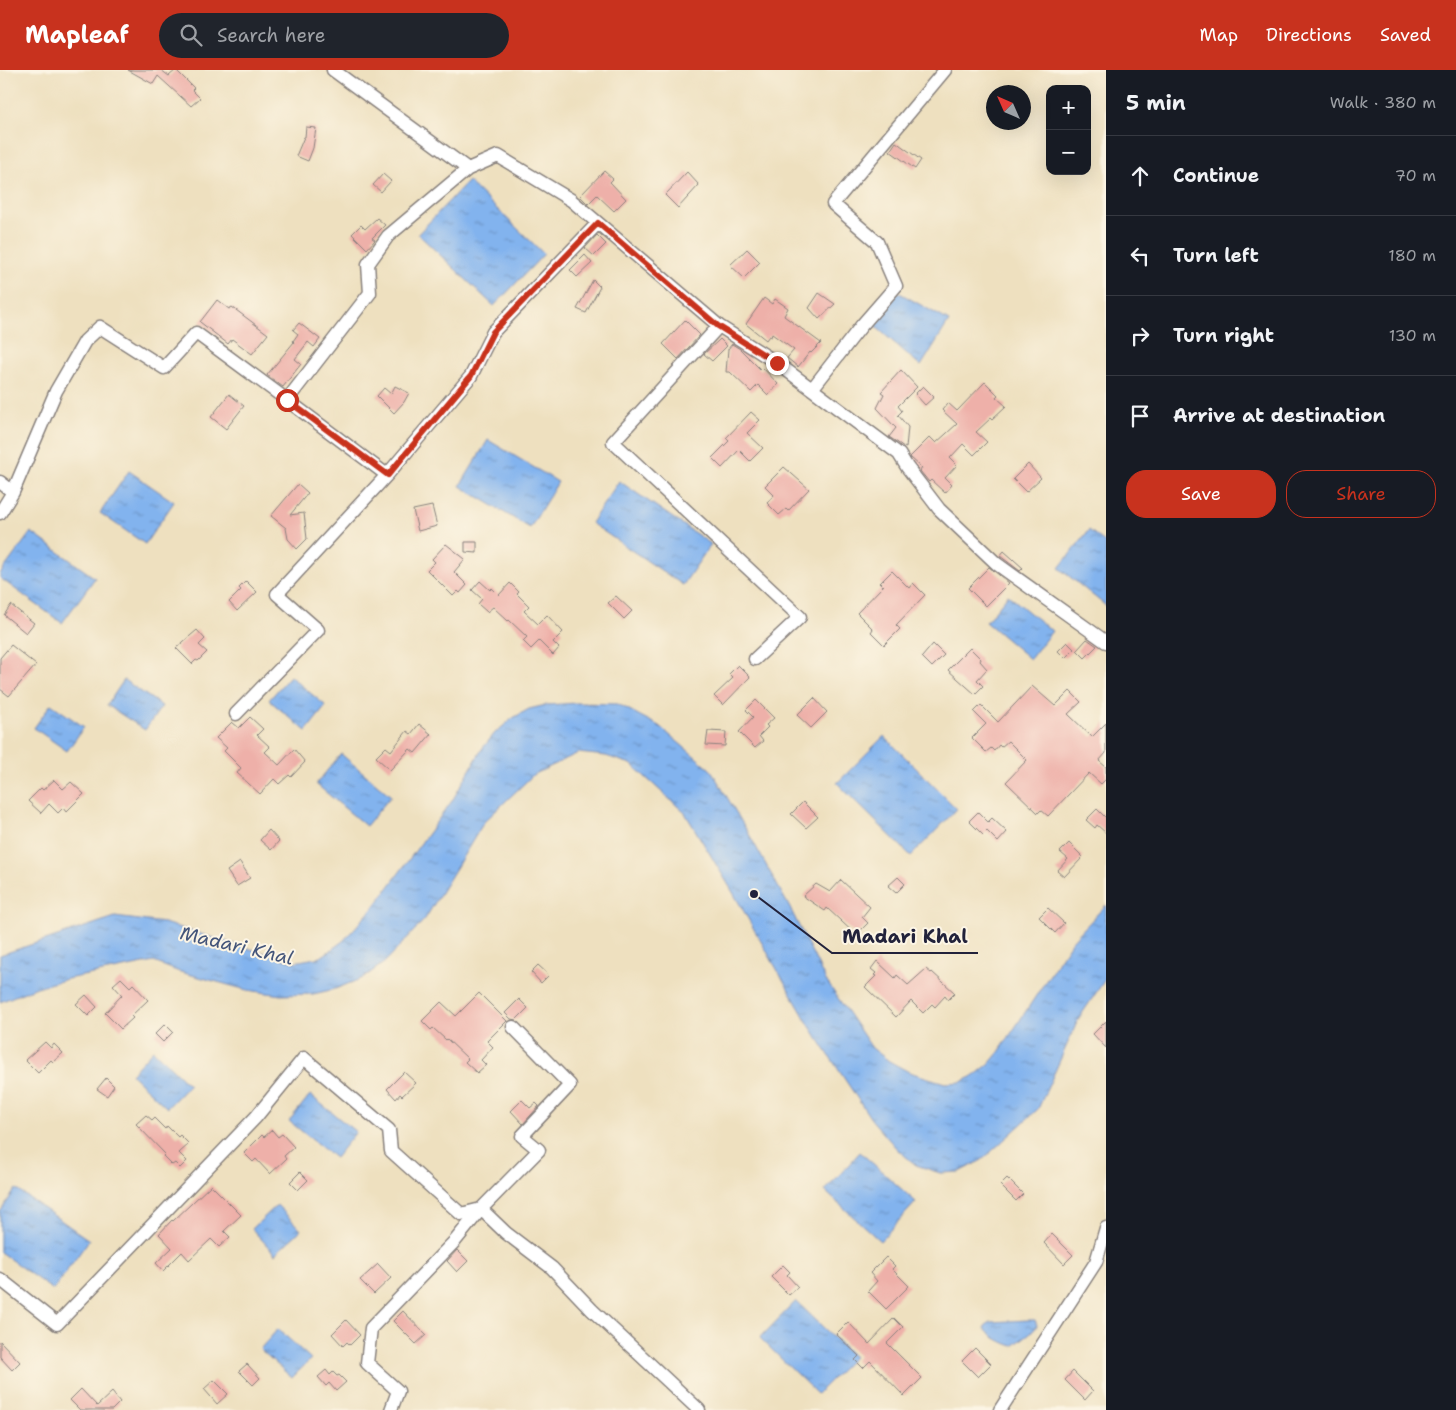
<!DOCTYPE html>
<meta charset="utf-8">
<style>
:root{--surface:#171b24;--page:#20242c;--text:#f1f3f6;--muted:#9ea1a6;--line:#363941;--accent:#c8321e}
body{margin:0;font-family:"Shantell Sans",sans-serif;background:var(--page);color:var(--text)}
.controls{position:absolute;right:15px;top:15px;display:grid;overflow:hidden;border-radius:10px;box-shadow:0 5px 20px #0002}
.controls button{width:45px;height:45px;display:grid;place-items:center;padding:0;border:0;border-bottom:1px solid var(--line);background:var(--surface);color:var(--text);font:25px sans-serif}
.compass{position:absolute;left:986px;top:15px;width:45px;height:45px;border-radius:50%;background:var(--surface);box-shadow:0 5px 20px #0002;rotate:315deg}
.stop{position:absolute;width:15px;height:15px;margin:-11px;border:4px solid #c8321e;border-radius:50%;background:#fff}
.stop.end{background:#c8321e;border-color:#fff;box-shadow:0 1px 5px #0008}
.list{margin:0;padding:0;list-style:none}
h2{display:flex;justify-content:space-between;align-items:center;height:65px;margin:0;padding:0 20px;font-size:21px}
h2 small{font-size:16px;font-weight:400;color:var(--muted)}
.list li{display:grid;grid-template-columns:32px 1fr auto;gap:15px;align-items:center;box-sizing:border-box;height:80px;padding:0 20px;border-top:1px solid var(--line)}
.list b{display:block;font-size:19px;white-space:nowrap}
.list em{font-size:16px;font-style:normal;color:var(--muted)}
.actions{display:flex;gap:10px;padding:15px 20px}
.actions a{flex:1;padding:11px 0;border:1px solid var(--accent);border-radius:20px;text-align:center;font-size:18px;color:var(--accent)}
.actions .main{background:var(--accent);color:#fff}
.icon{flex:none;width:28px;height:28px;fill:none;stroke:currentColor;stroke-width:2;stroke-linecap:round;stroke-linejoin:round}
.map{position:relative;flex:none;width:1106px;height:1340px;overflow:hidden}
header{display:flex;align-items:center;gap:30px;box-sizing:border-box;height:70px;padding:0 25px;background:var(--accent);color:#fff}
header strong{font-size:24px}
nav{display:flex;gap:28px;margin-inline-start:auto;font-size:18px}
.search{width:350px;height:45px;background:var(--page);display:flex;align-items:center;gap:12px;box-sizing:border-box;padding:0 18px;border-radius:28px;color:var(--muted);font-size:19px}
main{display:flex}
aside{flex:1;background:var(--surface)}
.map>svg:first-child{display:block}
.water{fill:url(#water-ripples);stroke:#526a94}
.building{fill:#eeb0a9}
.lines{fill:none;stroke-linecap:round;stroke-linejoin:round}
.minor-casing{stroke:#88817d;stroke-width:15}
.minor{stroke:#fff;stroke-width:12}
.route{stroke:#c8321e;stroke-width:6}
.labels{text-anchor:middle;stroke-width:4;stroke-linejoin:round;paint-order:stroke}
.water-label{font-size:19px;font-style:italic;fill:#44557a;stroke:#fcf5e5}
.leader{fill:none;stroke:#22223b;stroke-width:2}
.callout-dot{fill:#22223b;stroke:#fcf5e5;stroke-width:2}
.callout-label{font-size:19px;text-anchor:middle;font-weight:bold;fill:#22223b;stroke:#fcf5e5;stroke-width:4;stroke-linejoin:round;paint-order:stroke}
</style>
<header>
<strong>Mapleaf</strong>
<div class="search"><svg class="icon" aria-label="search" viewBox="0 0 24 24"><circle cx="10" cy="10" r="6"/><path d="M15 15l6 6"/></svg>Search here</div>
<nav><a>Map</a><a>Directions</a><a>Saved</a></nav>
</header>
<main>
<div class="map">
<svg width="1106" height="1340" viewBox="0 0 1106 1340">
<defs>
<pattern id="water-ripples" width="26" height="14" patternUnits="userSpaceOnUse" patternTransform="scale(1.25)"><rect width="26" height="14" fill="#82b3ee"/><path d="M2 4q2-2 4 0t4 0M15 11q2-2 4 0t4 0" fill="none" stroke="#6a91c2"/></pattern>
</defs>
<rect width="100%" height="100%" fill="#fcf5e5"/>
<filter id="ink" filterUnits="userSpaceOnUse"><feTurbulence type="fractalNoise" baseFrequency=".02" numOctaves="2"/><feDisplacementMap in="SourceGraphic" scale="10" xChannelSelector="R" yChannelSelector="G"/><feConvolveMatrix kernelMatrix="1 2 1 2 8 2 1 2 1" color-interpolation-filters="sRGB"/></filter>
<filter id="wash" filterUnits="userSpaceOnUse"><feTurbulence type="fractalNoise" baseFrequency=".0096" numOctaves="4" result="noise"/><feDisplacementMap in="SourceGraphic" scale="20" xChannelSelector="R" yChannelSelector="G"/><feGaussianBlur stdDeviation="1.12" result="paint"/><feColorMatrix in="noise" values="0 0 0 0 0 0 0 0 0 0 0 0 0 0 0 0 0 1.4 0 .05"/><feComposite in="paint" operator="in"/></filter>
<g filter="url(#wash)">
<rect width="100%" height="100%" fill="#eee0bf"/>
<path class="water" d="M468,111L544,184L494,236L418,164Z
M898,222L949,251L921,296L875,256Z
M488,370L558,412L530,458L460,416Z
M129,401L174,432L145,474L100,443Z
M619,411L711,474L683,515L591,453Z
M1089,460L1106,473V536L1059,498Z
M31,462L95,508L62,553L0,508V504Z
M1008,525L1052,561L1030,589L986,552Z
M290,606L326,636L306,661L269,630Z
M124,610L162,636L145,660L107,635Z
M577,633L618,634L659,656L711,700L750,766L791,840L825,909L872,978L889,991L909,1002L945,1013L961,1012L974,1006L989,994L999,982L1072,871L1106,835V908L1079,948L1038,1039L982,1090L959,1102L940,1103L916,1095L898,1080L871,1049L809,955L731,819L685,743L631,694L606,686L578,683L533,705L484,752L425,849L385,892L363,908L335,919L313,924L281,925L247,920L177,901L154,892L67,909L37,917L0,932V885L115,847L164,853L294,892L321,887L343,871L374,837L452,731L482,679L495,663L513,648L529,639L546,635Z
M51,634L84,657L67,681L34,658Z
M884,666L957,739L911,786L837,713Z
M341,684L391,726L366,756L316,714Z
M153,980L189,1015L167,1038L131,1004Z
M310,1025L356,1062L335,1088L289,1051Z
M860,1082L916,1132L880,1171L825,1121Z
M16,1119L89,1170L53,1220L0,1182V1142Z
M277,1135L301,1160L275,1184L252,1159Z
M796,1231L854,1287L817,1324L760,1268Z
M1028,1250H1035L1037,1255L1035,1259L1013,1276C1003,1273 991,1267 984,1258L986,1255L991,1252Z
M278,1259L311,1289L292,1308L260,1279Z"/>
<g id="blocks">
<path class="building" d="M128,0H161L169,6L176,0L194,18L192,20L200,28L191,36L158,6L153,14Z
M306,57L316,58L313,78L308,91L296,86L304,67H305Z
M896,72L921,90L915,99L890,81Z
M604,101L613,109L610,112L626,129L614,141L597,125L588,134L580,126Z
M687,102L699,115L678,138L665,125Z
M383,104L391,111L381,122L373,115Z
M377,148L385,155L372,168L375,170L367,179L352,164L361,155L365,159Z
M597,165L606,174L594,186L585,178Z
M747,179L760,192L744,208L730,195Z
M585,185L592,193L577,207L570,200Z
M593,210L600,217L586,243L577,239Z
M819,223L835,234L819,249L809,238Z
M764,228L772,234L775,229L788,238L784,246L821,273L811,283L810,282L798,297L787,288L794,280L772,264L771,267L769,266L766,270L746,254Z
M217,230L229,239L232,237L268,264L252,284L232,269L228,274L200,252Z
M685,250L700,265L678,289L663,274Z
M299,253L320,269L314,277L308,272L295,289L301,294L283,317L267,305L294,272L293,271L298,264L293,260Z
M720,269L727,276L712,291L704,284Z
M732,274L740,279L761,300L763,298L778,314L768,325L758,315L751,322L730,302H726L728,279Z
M901,300L917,317L898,336L902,341L898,345L908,357L906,378L904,377L889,367L896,358L877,338L884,324L881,322Z
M985,312L998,325L996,327L1006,336L992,349L991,348L976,362L987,372L974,385L963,374L950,388L957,395L945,408L952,415L945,423L931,410L929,412L920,401L922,398L910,387L930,367L936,373L957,354L942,340L948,333L957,341Z
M395,316L409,323L404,332L394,343L377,326L384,318L391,324Z
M923,316L934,327L925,335L915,324Z
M229,324L244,336L226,359L211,347Z
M751,342L760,350L747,363L763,378L750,391L739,380L722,398L712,388L729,371L726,368Z
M1028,394L1041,408L1026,422L1013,409Z
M784,397L809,419L788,441L786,439L779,445L767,433L774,425L765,416Z
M298,414L308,423L290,445L304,443L307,469L297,479L288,469L286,458L271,446Z
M432,436L437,456L418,461L413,440Z
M465,472H477V483L465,482Z
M446,474L465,489L454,502L467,515L460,523L458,521L453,526L427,500L435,492L432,489Z
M1004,481L1023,498L1020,501L1000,486Z
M989,497L1009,513L986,536L968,518Z
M892,501L909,518L913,513L925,525L896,555L900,559L884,575L871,562L873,559L857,543L883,516L880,513Z
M246,511L257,522L237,541L229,532L241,520L239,518Z
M480,511L490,520L492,518L499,525L510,513L519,522L517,524L529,536L524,541L538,554L547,545L563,562L553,572L559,578L553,585L539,571L531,579L523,571L527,567L509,550L508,551L493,537L487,542L478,534L482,529L472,520Z
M616,526L632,541L624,549L608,533Z
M11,535L34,553L26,563L4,545Z
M197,560L205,569L199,575L207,582L198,591L196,590L192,594L176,578Z
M1087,569L1097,576L1085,588L1077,580Z
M1067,572L1074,579L1065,588L1058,581Z
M933,574L944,585L932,597L922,587Z
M11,575L36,595L9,626L0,619V588Z
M970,578L981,589L980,591L987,599L977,610L983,616L975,624L948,600Z
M738,595L750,607L723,635L714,626L733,608L729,604Z
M1032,616L1055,636L1070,621L1081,632L1068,644L1092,667L1106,653V683L1099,691L1106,697V709L1101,714L1089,703L1048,746L1041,740L1038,743L1006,712L1027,690L1008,671L1001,677L999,675L994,681L991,678L986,682L972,668L986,654L974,642L981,635L998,652Z
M814,628L827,642L811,658L797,645Z
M756,630L774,648L766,655L768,657L759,666L763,671L755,678L739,662L753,647L746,640Z
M250,647L263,659L257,665L270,677L265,682L279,695L294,679L305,692L291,707L289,705L279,714L274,709L260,724L237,703L241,698L224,681L227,678L216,668L232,652L239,658Z
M419,654L431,664L415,683L410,679L390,700L376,687L386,677L391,681L407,661L411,664Z
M708,661L726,662L725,676L706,675Z
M54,710L63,719L71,712L84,724L66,742L63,738L58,743L49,734L41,743L28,731L41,718L43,720Z
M803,732L818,747L806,758L791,744Z
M1097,739L1106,748V763L1097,755L1095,758L1086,750Z
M978,742L988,752L992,748L1007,762L998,772L987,761L983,765L969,751Z
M269,760L279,771L271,780L260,770Z
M1069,773L1083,787L1064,807L1057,801L1068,789L1060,782Z
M240,792L250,808L237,816L227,801Z
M898,807L905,814L896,823L888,816Z
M841,810L870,837L862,847L868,853L856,865L827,838L825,841L803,826L816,814L830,822Z
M1048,838L1064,853L1055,863L1039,847Z
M877,891L895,908L897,905L908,915L926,899L931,903L932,902L955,923L948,930L945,926L935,937L932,934L923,943L911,931L896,947L865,917L876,906L874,905L876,903L871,899Z
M538,895L549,905L541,913L531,902Z
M121,908L130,917L133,914L148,930L131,946L133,948L121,959L105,943L122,925L113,915Z
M479,923L507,951L487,971L493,977L481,990L486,995L477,1003L465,992L468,989L447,969L446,970L433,958L431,960L422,951L441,932L456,946Z
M86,925L97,937L88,946L76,934Z
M519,929L528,938L516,950L511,949L505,943Z
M1106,951V978L1093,964Z
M165,954L173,962L163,972L155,964Z
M45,972L51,978L54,974L63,983L53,992L51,990L38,1003L25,990Z
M404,1002L416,1013L402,1026L400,1024L396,1029L387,1019Z
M106,1008L114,1016L107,1026L97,1019Z
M522,1030L530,1038L536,1033L539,1036L523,1054L511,1041Z
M146,1045L152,1050L154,1048L165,1059L167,1056L178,1067L180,1065L189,1074L179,1083L187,1091L180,1098L175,1093L172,1095L163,1086L165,1084L136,1054Z
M272,1060L278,1067L282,1064L294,1077L284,1086L286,1089L270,1104L256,1089L253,1092L244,1083L262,1065L264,1067Z
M300,1102L308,1110L298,1120L290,1112Z
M1007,1108L1023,1124L1016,1131L1000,1115Z
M211,1115L241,1145L224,1161L230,1167L219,1177L211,1169L189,1190L182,1182L163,1201L156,1193L172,1178L159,1164L172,1150L173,1151Z
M1052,1164L1073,1185L1064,1194L1044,1173Z
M457,1180L468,1191L457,1202L447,1191Z
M886,1187L895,1196L892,1199L909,1216L886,1239L868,1221L877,1211L870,1203Z
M378,1194L391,1208L374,1224L360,1210Z
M783,1195L790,1202L787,1205L798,1217L789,1225L771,1207Z
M403,1241L426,1265L416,1274L393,1251Z
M894,1248L903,1257L887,1273L922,1308L904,1326L870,1291L863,1298L855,1290L859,1286L836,1264L848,1252L869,1274Z
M346,1250L360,1265L350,1275L347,1272L343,1276L332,1264Z
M0,1271L20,1292L12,1300L0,1287Z
M975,1278L991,1294L978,1307L962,1291Z
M247,1294L260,1308L253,1315L239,1301Z
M326,1300L330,1305L333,1302L337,1306L339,1305L346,1312L336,1321L329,1313L326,1316L318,1307Z
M1073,1301L1093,1321L1085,1330L1065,1310Z
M214,1310L228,1324L217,1334L204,1319Z
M81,1319L97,1336L112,1322L120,1332L112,1340H80L70,1330Z"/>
</g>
</g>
<g filter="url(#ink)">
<use href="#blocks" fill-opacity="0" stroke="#88817d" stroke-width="1"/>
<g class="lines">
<g class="minor-casing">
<path id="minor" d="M333,0L468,99L498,86L571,130L719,256L777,293L899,384L907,397L939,439L997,494L1106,572
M719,256L613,372L800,547L755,589
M812,319L862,255L896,216L877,172L833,134L945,0
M387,405L471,306L493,262L598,153
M0,412L13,422
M0,443L13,422L56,321L85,271L100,257L164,298L196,263L287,330L370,223L368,194L388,166L468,99
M236,644L318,560L277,524L387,405L287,330
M0,1209L57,1254L256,1047L304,988L389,1060L391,1081L461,1144L481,1139L539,1080L522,1066L570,1015L513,957
M391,1340L398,1321L367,1293L371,1258L455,1171L481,1139L506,1163L552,1198L592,1240L699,1340
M1000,1340L1096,1192L1106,1158"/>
</g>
<use href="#minor" class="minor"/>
</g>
</g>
<g class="lines" filter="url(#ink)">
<path class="route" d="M287,330L388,405L471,306L493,262L598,153L718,256L777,293"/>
</g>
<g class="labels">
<g class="water-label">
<text transform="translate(237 875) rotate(13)" y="7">Madari Khal</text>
</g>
</g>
<path class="leader" d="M754 824L832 883H978"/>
<circle class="callout-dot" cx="754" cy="824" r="5"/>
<g class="callout-label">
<text x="905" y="873">Madari Khal</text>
</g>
</svg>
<div class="controls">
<button>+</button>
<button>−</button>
</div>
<svg class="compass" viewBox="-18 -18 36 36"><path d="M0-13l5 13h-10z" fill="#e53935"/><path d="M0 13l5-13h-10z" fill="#9ea1a6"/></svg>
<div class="stop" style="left:287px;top:330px"></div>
<div class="stop end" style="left:777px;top:293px"></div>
</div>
<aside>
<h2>5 min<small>Walk · 380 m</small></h2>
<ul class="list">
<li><svg class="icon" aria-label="ahead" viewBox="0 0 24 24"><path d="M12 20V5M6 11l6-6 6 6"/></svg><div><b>Continue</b></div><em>70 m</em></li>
<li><svg class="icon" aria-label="left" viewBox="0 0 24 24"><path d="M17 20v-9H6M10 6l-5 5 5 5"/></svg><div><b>Turn left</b></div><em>180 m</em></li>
<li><svg class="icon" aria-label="right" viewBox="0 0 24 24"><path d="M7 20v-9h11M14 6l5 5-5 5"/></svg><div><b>Turn right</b></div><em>130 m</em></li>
<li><svg class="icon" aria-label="arrive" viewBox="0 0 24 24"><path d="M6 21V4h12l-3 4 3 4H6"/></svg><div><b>Arrive at destination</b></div></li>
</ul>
<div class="actions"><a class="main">Save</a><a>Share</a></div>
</aside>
</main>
